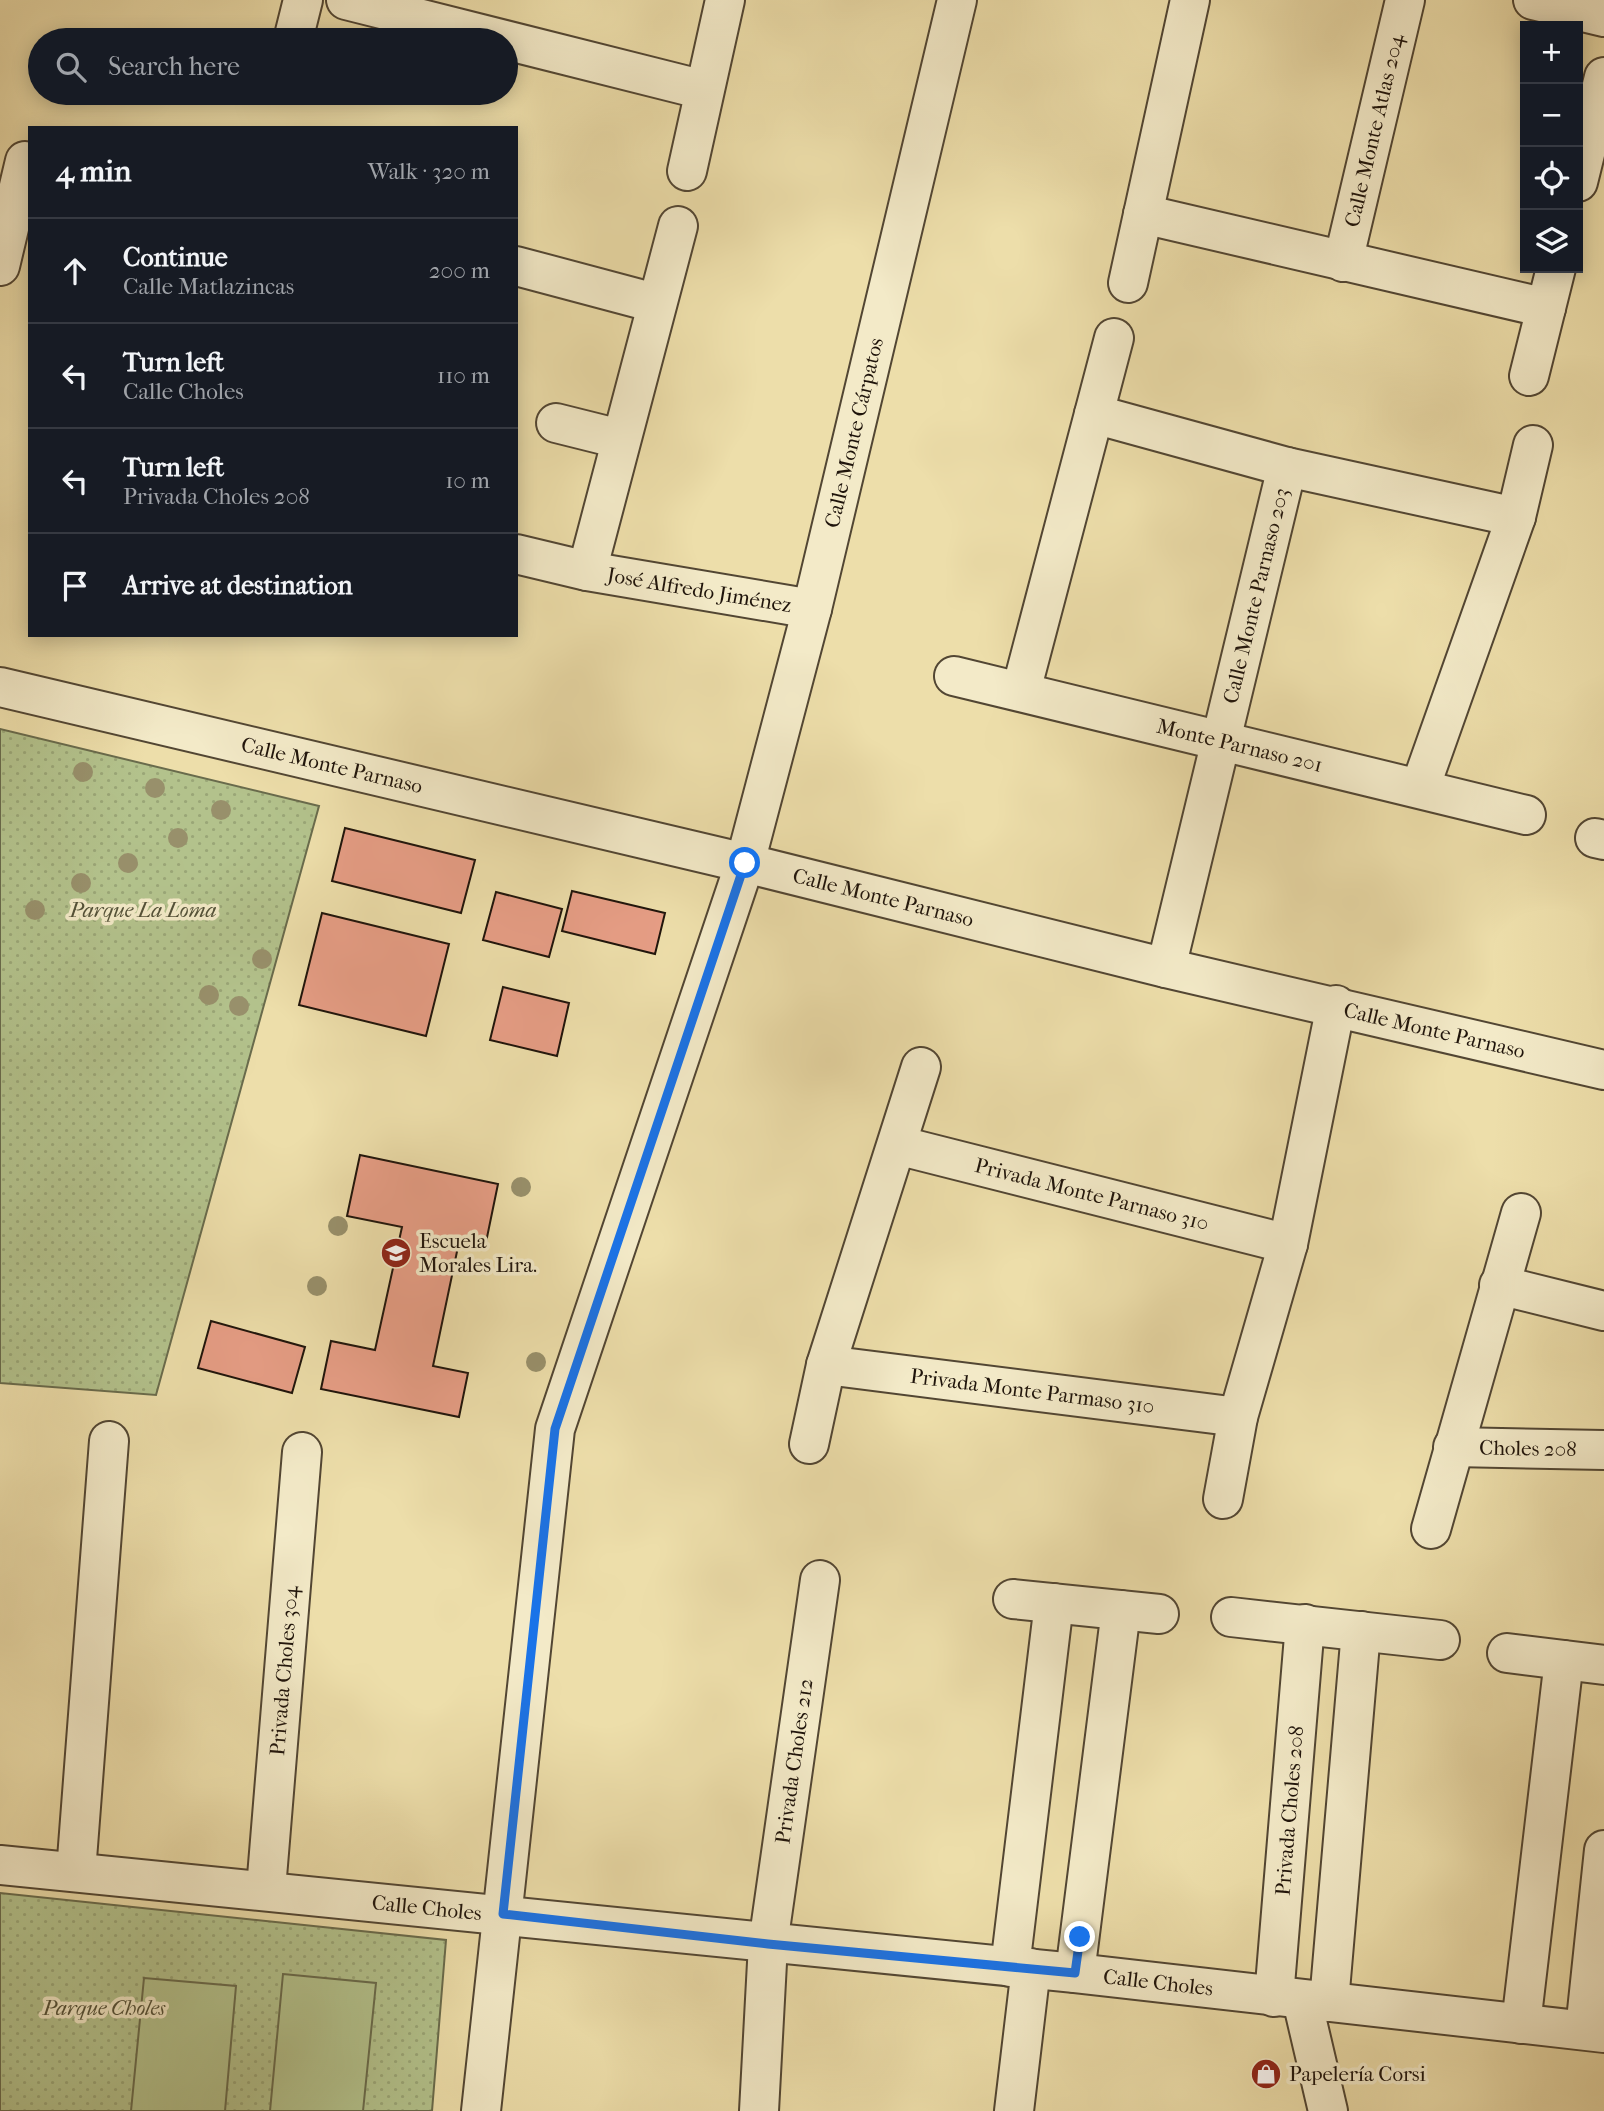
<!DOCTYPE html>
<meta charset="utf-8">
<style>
:root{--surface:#171b24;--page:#242831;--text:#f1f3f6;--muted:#9ea1a6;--line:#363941}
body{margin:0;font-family:"IM FELL French Canon",serif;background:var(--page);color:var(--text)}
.controls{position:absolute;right:21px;top:21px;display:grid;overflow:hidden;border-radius:0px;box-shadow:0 4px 18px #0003}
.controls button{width:63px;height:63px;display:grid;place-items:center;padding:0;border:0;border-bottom:2px solid var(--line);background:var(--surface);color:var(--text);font:35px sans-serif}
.stop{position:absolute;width:21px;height:21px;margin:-16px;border:5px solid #1a73e8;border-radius:50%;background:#fff}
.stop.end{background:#1a73e8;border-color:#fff;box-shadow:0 2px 7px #0008}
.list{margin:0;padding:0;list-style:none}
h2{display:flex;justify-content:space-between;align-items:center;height:91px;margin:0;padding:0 28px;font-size:30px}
h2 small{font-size:23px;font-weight:400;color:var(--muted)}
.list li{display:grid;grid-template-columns:46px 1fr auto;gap:21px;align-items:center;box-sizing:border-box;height:105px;padding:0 28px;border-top:2px solid var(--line)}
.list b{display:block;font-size:26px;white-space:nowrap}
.list p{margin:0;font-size:23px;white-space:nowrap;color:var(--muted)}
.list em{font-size:23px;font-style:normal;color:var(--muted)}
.icon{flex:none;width:38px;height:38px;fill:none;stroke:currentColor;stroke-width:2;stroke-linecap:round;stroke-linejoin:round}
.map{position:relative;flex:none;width:1604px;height:2111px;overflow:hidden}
.search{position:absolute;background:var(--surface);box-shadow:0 4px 18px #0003;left:28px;top:28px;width:490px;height:77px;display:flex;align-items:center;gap:18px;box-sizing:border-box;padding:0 24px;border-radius:38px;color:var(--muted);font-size:26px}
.panel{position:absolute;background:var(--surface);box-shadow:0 4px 18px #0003;left:28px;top:126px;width:490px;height:511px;border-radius:0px}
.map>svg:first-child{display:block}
.park{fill:url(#park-dots);stroke:#696b4c;stroke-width:2}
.garden{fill:#b3c28c;stroke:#696b4c;stroke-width:2}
.building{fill:#e79e86;stroke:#1f140b;stroke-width:2}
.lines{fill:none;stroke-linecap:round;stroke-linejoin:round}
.minor-casing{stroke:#524633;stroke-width:42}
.minor{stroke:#f3eac8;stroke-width:38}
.tree{fill:#98906b}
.route{stroke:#1a73e8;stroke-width:9}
.labels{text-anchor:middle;stroke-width:7;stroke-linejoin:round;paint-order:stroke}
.street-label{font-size:21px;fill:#1f140b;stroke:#f3eac8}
.park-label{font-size:21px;font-style:italic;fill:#535138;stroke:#f3eac8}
.poi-label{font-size:21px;fill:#1f140b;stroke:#f3eac8;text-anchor:start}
</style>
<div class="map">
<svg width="1604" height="2111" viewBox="0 0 1604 2111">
<defs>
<pattern id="park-dots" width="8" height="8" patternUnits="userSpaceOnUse" patternTransform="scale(1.75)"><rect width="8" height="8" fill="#b3c28c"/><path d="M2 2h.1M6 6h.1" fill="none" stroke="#9aa677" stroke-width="1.8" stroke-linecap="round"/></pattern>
</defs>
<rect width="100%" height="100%" fill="#eddeaa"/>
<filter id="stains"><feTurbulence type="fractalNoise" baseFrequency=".00286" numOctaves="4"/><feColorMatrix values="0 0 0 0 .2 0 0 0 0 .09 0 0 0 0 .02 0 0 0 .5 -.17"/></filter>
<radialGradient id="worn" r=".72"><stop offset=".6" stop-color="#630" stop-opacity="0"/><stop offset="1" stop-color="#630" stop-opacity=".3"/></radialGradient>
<path class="park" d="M0,729L319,806L156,1395L0,1383Z
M0,1893L446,1940L432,2111H0Z"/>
<path class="garden" d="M283,1974L376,1983L363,2111H270Z
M144,1978L236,1986L225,2111H131Z"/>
<path class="building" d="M345,828L475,860L461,913L332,881Z
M572,891L665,913L655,954L562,931Z
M496,892L562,909L549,957L483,940Z
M322,913L449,944L426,1036L299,1005Z
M503,987L569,1003L557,1056L490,1040Z
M360,1155L498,1184L485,1247L459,1242L433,1366L468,1373L459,1417L321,1389L331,1341L375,1350L402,1227L347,1216Z
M211,1321L305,1347L292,1393L198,1368Z"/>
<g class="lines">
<g class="minor-casing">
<g id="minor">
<path d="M346,0L704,90"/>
<path d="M1533,0L1604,17"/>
<path d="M293,40L303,0"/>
<path d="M687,171L725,0"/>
<path d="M1578,182L1604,77"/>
<path d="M1143,214L1546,308"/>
<path id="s1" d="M1343,262L1405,0"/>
<path d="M0,266L25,161"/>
<path d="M516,266L655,303"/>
<path d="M1128,283L1190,0"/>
<path d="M1529,376L1556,268"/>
<path d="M1094,414L1287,467L1516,517"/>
<path d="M556,423L620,439"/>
<path id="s2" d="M516,554L587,571L812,609"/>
<path d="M587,571L678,226"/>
<path id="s3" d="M954,676L1526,815"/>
<path id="s4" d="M0,687L745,863L1166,968L1604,1070"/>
<path d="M1021,691L1114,338"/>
<path d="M1420,788L1516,517L1533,445"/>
<path d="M1595,838L1604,840"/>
<path id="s5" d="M1166,968L1287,467"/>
<path id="s6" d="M897,1145L1288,1244"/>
<path d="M1499,1285L1604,1311"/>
<path id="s7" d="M826,1365L1238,1417"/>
<path d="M809,1444L826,1365L921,1067"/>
<path id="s8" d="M1453,1447L1604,1450"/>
<path d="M1223,1499L1238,1417L1288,1244L1336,1005"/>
<path d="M1431,1529L1521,1213"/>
<path d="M1013,1599L1159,1614"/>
<path d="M1231,1617L1440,1640"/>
<path d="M1507,1653L1604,1665"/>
<path id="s9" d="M0,1865L1075,1973L1604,2033"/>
<path d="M76,1872L109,1441"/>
<path id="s10" d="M266,1889L302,1452"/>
<path d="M1010,1967L1054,1603"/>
<path d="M1075,1973L1121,1610"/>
<path id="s11" d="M1274,1997L1305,1624"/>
<path d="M1302,2000L1328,2111"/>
<path d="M1329,2002L1361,1631"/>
<path d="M1521,2024L1564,1660"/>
<path d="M1585,2030L1604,1850"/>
<path id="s12" d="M481,2111L555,1429L745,863L812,609L957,0"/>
<path id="s13" d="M759,2111L768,1944L820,1580"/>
<path d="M1014,2111L1031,1968"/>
</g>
</g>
<use href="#minor" class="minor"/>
</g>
<g class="tree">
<circle cx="83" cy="772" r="10"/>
<circle cx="155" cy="788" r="10"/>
<circle cx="221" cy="810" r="10"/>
<circle cx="178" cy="838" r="10"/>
<circle cx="128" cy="863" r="10"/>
<circle cx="81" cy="883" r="10"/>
<circle cx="35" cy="910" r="10"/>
<circle cx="262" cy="959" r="10"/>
<circle cx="209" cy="995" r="10"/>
<circle cx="239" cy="1006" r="10"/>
<circle cx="521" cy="1187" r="10"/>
<circle cx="338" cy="1226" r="10"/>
<circle cx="317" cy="1286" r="10"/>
<circle cx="536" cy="1362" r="10"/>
</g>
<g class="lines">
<path class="route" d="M745,863L555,1429L503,1914L768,1944L1075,1973L1080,1937"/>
</g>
<defs>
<g id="school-disc" transform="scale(1.575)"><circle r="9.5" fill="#8f2418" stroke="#f3eac8"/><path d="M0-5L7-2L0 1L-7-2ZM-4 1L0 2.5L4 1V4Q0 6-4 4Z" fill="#fff"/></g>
<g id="shop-disc" transform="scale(1.575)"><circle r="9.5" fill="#8f2418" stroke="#f3eac8"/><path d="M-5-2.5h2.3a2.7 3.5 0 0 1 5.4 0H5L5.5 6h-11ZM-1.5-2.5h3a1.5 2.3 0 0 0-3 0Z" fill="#fff"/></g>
</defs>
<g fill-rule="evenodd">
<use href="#school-disc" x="396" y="1253"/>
<use href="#shop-disc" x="1266" y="2074"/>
</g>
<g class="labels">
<g class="street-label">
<text dy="7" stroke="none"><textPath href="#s1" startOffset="135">Calle Monte Atlas 204</textPath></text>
<text dy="7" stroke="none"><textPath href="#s12" startOffset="1727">Calle Monte Cárpatos</textPath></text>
<text dy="7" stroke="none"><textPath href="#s2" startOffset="187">José Alfredo Jiménez</textPath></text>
<text dy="7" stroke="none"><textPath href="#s5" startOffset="383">Calle Monte Parnaso 203</textPath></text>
<text dy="7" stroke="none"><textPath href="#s3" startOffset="294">Monte Parnaso 201</textPath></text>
<text dy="7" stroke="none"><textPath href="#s4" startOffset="341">Calle Monte Parnaso</textPath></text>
<text dy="7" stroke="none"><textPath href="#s4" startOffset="908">Calle Monte Parnaso</textPath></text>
<text dy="7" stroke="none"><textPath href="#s4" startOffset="1475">Calle Monte Parnaso</textPath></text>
<text dy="7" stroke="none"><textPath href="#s6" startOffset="201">Privada Monte Parnaso 310</textPath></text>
<text dy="7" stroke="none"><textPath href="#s7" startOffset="208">Privada Monte Parmaso 310</textPath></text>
<text dy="7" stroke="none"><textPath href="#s8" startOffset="75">Choles 208</textPath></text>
<text dy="7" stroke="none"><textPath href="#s10" startOffset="219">Privada Choles 304</textPath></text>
<text dy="7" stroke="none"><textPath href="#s13" startOffset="352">Privada Choles 212</textPath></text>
<text dy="7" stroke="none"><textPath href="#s11" startOffset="187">Privada Choles 208</textPath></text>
<text dy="7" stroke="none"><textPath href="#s9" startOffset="429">Calle Choles</textPath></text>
<text dy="7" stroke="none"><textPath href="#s9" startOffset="1164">Calle Choles</textPath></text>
</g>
<g class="park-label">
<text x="143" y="917">Parque La Loma</text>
<text x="104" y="2015">Parque Choles</text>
</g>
<g class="poi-label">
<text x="419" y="1248">Escuela<tspan x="419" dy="24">Morales Lira.</tspan></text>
<text x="1289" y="2081">Papelería Corsi</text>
</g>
</g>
<rect width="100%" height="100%" filter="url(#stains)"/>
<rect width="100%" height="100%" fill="url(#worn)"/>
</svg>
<div class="controls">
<button>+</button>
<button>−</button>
<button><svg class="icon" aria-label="locate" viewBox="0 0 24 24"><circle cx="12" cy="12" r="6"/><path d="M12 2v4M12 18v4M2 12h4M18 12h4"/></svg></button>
<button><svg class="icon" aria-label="layers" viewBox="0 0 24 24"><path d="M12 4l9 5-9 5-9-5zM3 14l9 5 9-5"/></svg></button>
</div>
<div class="stop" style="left:745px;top:863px"></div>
<div class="stop end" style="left:1080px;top:1937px"></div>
<div class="search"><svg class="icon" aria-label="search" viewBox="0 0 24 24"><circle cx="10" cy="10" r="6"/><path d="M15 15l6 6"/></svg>Search here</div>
<section class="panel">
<h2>4 min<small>Walk · 320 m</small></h2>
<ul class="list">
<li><svg class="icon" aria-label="ahead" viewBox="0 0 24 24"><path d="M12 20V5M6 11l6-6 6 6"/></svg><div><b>Continue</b><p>Calle Matlazincas</p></div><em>200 m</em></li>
<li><svg class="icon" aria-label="left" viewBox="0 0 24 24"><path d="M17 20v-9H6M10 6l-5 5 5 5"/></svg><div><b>Turn left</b><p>Calle Choles</p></div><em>110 m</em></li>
<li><svg class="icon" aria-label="left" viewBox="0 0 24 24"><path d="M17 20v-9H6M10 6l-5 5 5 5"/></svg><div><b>Turn left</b><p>Privada Choles 208</p></div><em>10 m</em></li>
<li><svg class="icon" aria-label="arrive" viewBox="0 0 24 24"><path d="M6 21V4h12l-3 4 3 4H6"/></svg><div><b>Arrive at destination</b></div></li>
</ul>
</section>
</div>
